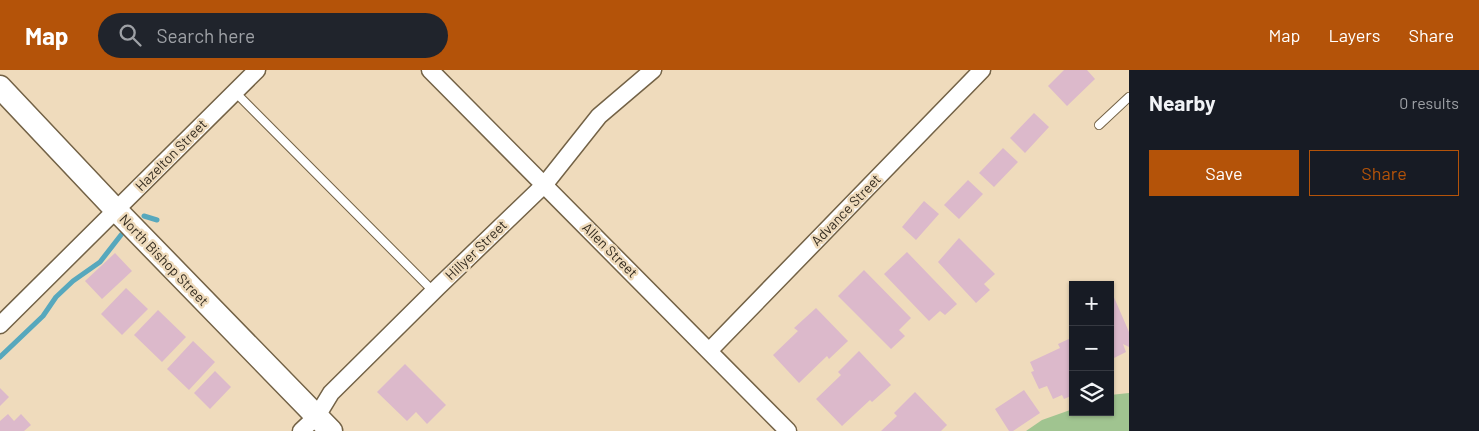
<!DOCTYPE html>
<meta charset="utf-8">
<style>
:root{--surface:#171b24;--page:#20242c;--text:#f1f3f6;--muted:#9ea1a6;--line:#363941;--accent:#b45309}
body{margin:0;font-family:Barlow,sans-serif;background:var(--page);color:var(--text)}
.controls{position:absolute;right:15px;bottom:15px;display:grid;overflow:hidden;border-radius:0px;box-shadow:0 1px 4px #0004}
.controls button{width:45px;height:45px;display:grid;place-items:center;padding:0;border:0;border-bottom:1px solid var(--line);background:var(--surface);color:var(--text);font:25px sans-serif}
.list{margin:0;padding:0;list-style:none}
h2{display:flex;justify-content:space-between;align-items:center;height:65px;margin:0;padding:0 20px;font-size:21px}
h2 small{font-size:16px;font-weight:400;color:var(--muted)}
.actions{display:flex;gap:10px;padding:15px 20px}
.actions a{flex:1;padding:11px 0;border:1px solid var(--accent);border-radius:0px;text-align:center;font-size:18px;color:var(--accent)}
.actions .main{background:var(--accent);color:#fff}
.icon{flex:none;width:28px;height:28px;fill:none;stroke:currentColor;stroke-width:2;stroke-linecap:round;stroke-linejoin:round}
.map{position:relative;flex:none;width:1129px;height:361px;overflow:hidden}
header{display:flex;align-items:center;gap:30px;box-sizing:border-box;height:70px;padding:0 25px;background:var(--accent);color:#fff}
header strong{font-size:24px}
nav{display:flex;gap:28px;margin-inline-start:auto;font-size:18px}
.search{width:350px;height:45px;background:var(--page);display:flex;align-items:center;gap:12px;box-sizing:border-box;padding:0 18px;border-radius:28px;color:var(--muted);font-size:19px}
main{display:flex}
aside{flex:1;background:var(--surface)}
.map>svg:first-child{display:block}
.green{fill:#a0c490}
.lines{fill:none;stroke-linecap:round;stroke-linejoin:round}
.stream{stroke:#57a8bd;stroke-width:5}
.building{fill:#dcb9cb}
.lane-casing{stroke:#736246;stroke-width:10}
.street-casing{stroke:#736246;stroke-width:19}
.secondary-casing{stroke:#736246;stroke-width:25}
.lane{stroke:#fff;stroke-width:8}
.street{stroke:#fff;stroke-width:16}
.secondary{stroke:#fff;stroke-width:22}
.labels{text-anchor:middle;stroke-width:5;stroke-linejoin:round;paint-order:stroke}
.street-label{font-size:14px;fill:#332b1f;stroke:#efdbbc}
</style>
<header>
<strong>Map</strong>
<div class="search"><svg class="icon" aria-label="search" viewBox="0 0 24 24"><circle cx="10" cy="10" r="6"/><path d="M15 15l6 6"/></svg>Search here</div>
<nav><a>Map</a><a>Layers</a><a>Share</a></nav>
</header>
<main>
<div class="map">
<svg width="1129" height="361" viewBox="0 0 1129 361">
<rect width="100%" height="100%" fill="#efdbbc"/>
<path class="green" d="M1129,323V361H1026L1042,350L1073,339V342H1110V325Z"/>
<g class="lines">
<path class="stream" d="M144,146L157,150
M0,287L43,246L56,227L73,211L100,192L121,165"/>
</g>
<path class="building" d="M1064,0H1087L1095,9L1067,36L1048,16Z
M1034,43L1049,57L1025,83L1010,68Z
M1003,78L1018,92L994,117L979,103Z
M968,110L983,124L959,149L944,135Z
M924,131L939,144L916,170L902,157Z
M959,168L995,204L984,214L990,220L976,233L938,192Z
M907,182L957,234L945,245L940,241L929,251L884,204Z
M115,183L132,201L102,229L85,211Z
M864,200L911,248L899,260L905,266L891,279L838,226Z
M126,218L148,239L122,265L101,244Z
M1113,225L1129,262V277L1123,274L1126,282L1110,290V226Z
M816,238L848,271L829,289L827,286L799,313L773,285L798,261L794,258Z
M158,240L186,267L162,292L134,265Z
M1073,267V325L1064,329L1062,325L1053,329L1047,316L1039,319L1031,302L1034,301L1030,292L1060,278L1058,274Z
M193,271L215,292L189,320L167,299Z
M859,281L891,315L872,332L870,330L842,356L816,329L841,305L838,302Z
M405,294L446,335L427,354L416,342L407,351L377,322Z
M215,301L231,317L210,339L194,323Z
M0,318L9,327L0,336Z
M1024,320L1040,343L1013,361H1009L995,339Z
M915,322L947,355L941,361H881L897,346L894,343Z
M8,344L14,351L21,344L31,355L24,361H0V351Z"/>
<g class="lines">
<g class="lane-casing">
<path id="lane" d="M235,22L433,221
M1099,55L1129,27"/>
</g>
<g class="street-casing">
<path id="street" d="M430,0L788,361
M0,255L257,0
M710,280L982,0
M301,361L317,346L331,323L438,217L545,114L599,46L653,0"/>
</g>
<g class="secondary-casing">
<path id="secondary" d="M0,17L116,140L331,361"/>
</g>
<use href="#lane" class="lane"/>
<use href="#street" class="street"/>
<use href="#secondary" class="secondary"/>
</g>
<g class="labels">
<g class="street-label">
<text transform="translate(171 85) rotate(-45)" y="5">Hazelton Street</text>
<text transform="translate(846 140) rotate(-46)" y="5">Advance Street</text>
<text transform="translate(476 180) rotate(-44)" y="5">Hillyer Street</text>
<text transform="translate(610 180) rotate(45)" y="5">Allen Street</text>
<text transform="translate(164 190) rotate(46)" y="5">North Bishop Street</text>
</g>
</g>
</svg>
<div class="controls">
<button>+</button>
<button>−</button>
<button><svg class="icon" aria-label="layers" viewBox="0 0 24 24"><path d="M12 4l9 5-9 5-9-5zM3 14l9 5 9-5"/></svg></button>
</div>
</div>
<aside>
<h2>Nearby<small>0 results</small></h2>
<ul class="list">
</ul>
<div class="actions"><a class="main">Save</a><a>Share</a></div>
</aside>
</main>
